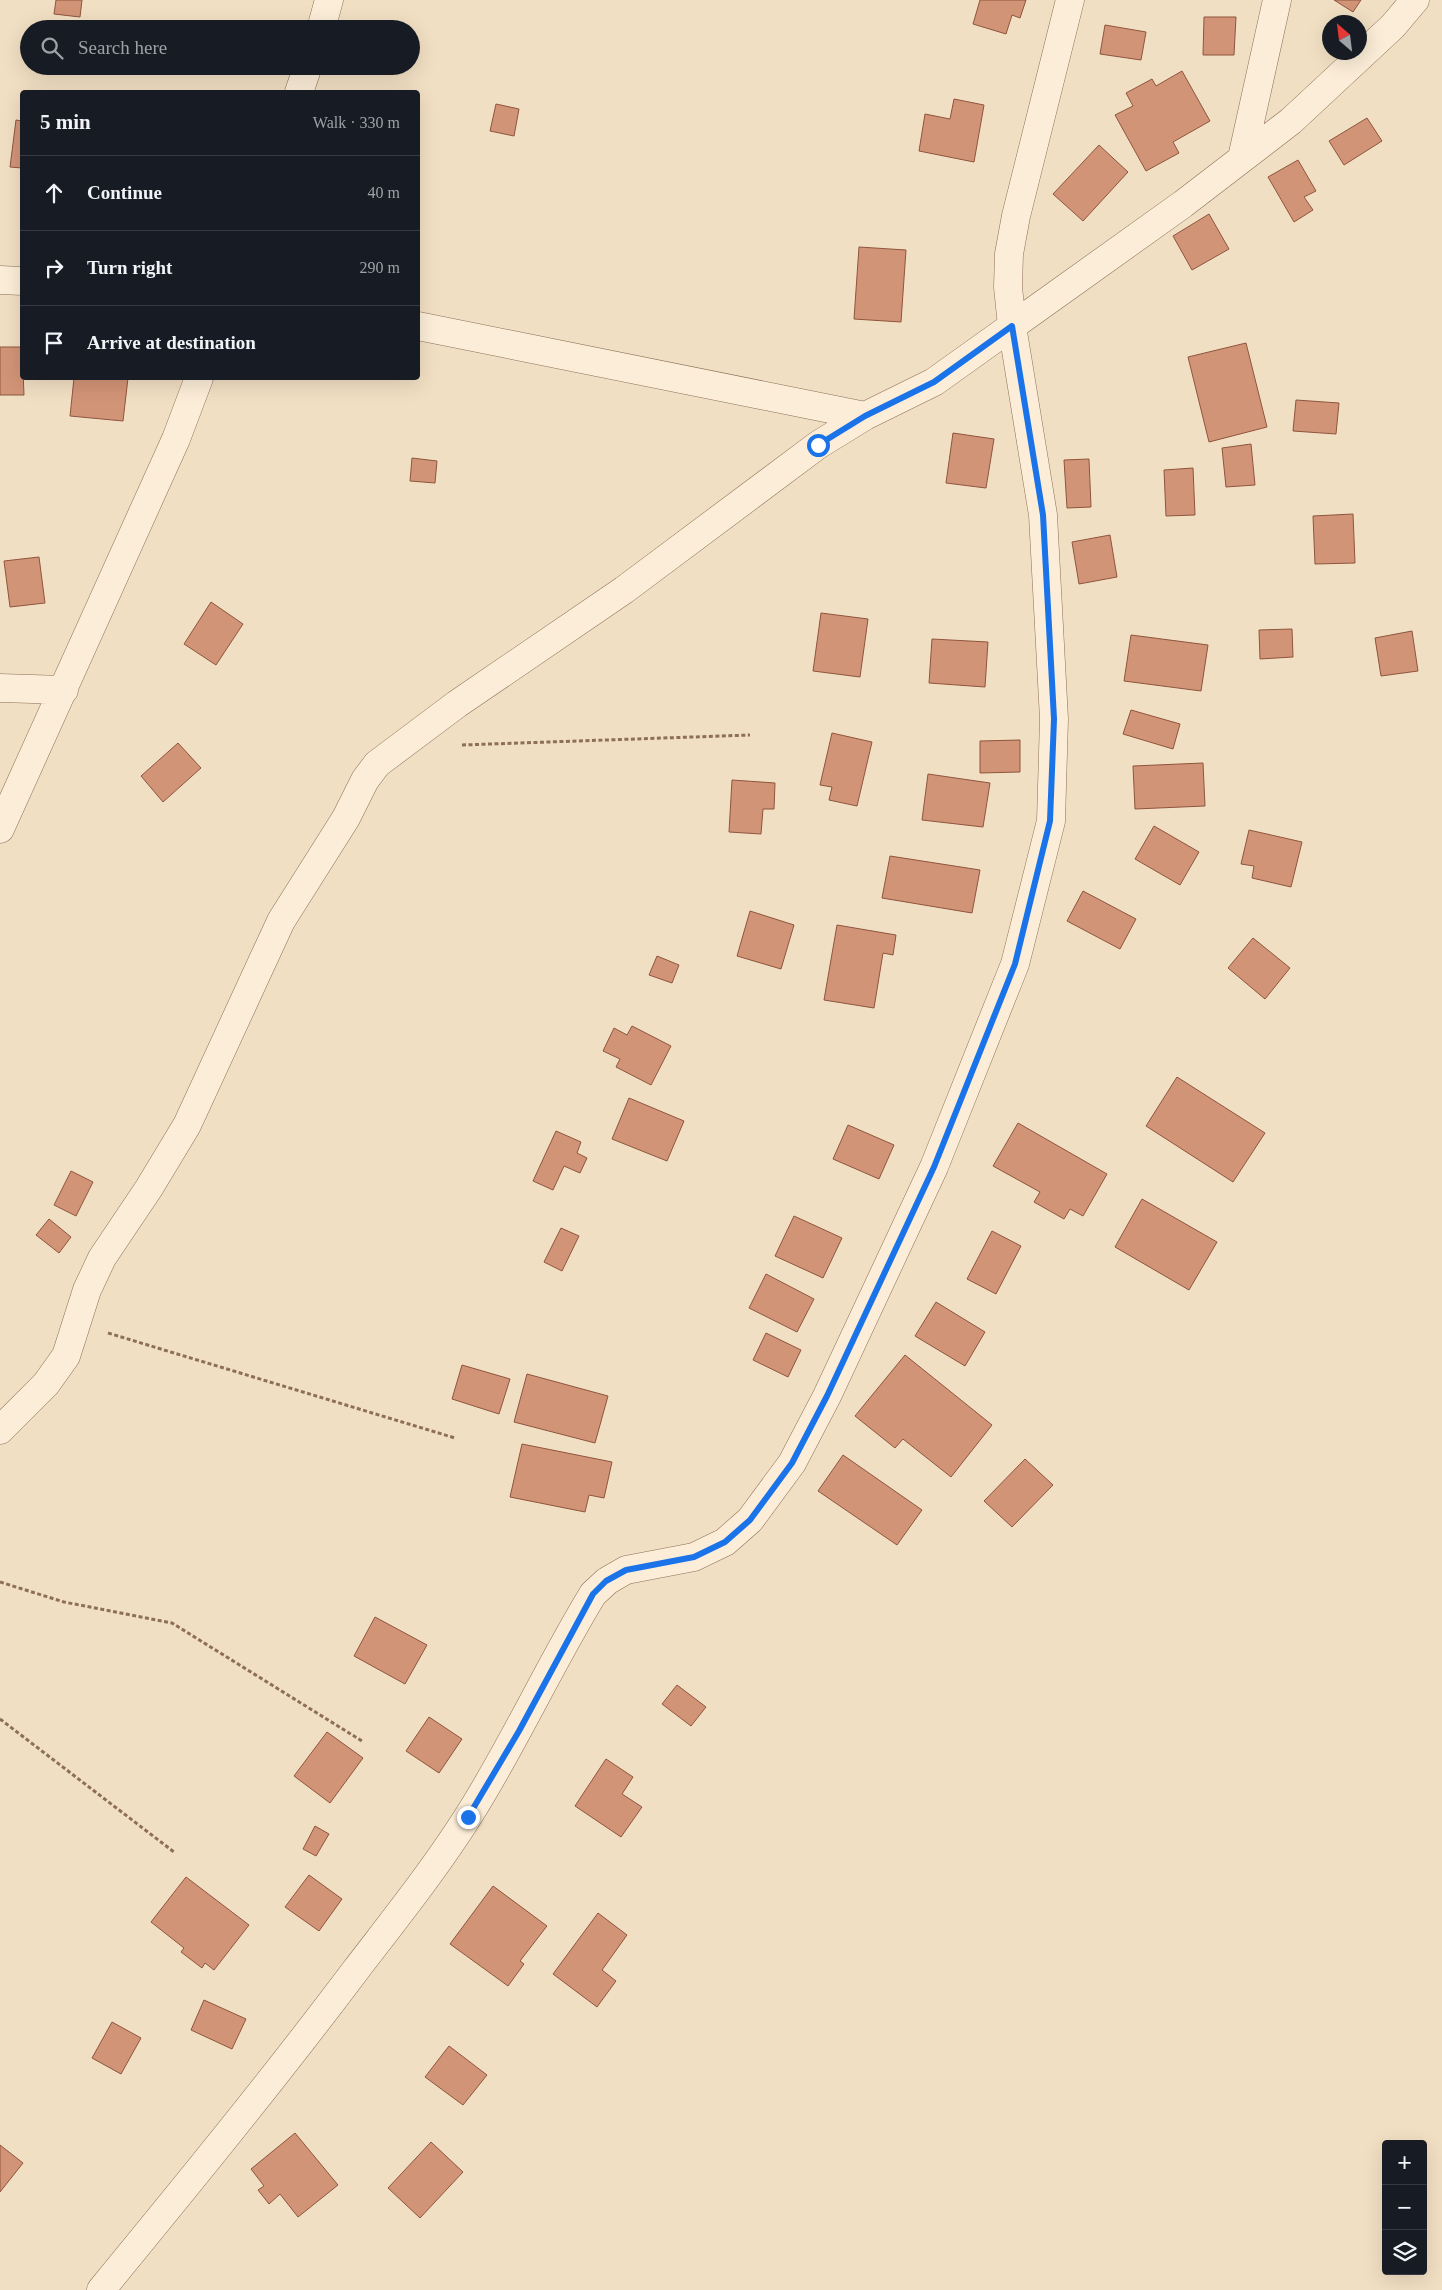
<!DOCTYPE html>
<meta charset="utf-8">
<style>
:root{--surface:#171b24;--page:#20242c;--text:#f1f3f6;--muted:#9ea1a6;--line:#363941}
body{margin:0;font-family:"Times New Roman",serif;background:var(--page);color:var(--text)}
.controls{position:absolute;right:15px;bottom:15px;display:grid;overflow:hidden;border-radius:5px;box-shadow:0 5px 20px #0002}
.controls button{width:45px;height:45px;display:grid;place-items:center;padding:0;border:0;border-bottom:1px solid var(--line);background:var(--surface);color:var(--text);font:25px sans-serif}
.compass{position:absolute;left:1322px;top:15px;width:45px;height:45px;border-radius:50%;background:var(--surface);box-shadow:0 5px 20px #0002;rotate:332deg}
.stop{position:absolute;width:15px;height:15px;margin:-11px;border:4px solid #1a73e8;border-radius:50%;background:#fff}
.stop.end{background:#1a73e8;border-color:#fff;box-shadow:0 1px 5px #0008}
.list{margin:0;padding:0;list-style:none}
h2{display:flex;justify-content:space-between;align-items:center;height:65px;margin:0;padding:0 20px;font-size:21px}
h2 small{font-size:16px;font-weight:400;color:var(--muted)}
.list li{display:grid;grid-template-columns:32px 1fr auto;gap:15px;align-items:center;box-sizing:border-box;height:75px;padding:0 20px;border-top:1px solid var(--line)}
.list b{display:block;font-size:19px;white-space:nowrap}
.list em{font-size:16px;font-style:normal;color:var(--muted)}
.icon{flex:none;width:28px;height:28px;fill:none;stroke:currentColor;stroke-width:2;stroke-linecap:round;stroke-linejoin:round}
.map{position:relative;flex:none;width:1442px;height:2290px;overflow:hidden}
.search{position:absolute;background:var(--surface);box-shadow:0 5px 20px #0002;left:20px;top:20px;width:400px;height:55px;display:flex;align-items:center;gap:12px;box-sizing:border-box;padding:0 18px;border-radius:28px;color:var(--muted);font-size:19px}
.panel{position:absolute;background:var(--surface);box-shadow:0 5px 20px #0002;left:20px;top:90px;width:400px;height:290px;border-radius:5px}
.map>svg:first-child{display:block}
.building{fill:#d29477;stroke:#8e553d}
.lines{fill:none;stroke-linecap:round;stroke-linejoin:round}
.minor-casing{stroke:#8d6f58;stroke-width:29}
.path{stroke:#8d6f58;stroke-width:3;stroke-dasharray:4 2.5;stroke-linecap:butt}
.minor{stroke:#fbedd7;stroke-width:28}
.route{stroke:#1a73e8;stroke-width:6}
</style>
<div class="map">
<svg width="1442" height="2290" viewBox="0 0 1442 2290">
<rect width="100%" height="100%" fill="#f1dfc3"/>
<path class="building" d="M56,0H82L80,17L54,14Z
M980,0H1026L1020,18L1012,15L1006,34L973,24Z
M1334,0H1361L1353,12Z
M1204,17H1236L1234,55H1203Z
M125,21L151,24V29H124Z
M1105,25L1146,32L1141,60L1100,54Z
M1182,71L1210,121L1173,142L1179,153L1146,171L1115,115L1133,106L1126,93L1152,79L1156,86Z
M954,99L984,105L974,162L919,151L925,114L950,119Z
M496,104L519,109L514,136L490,131Z
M1367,118L1382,141L1344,165L1329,141Z
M16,120L22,121V168L10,167Z
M1099,145L1128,172L1083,221L1053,194Z
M1298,160L1316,191L1304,197L1313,210L1294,222L1268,177Z
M1209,214L1229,249L1192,270L1173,236Z
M859,247L906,250L901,322L854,319Z
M1246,343L1267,427L1209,442L1188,357Z
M0,347H22L24,395H0Z
M74,378H128L123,421L70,416Z
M1296,400L1339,403L1336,434L1293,431Z
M953,433L994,439L986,488L946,483Z
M1251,444L1255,485L1226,487L1222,448Z
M412,458L437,461L435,483L410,481Z
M1089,459L1091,507L1067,508L1064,460Z
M1193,468L1195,515L1166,516L1164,470Z
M1353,514L1355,563L1315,564L1313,516Z
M1110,535L1117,577L1079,584L1072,542Z
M39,557L45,603L10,607L4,561Z
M211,602L243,624L216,665L184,644Z
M821,613L868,619L860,677L813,671Z
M1292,629L1293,657L1260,659L1259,630Z
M1412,631L1418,671L1381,676L1375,638Z
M1131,635L1208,645L1201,691L1124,681Z
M932,639L988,642L985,687L929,683Z
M1131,710L1180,724L1173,749L1123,734Z
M832,733L872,742L857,806L829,800L832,787L820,785Z
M1020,740V772L980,773V741Z
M178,743L201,768L163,802L141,776Z
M1203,763L1205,806L1135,809L1133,766Z
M928,774L990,783L983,827L922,820Z
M732,780L775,783L774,809H763L761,834L729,832Z
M1154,826L1199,852L1180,885L1135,859Z
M1249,830L1302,842L1291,887L1252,878L1254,866L1241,864Z
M890,856L980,870L972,913L882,898Z
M1083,891L1136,919L1120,949L1067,921Z
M750,911L794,925L781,969L737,956Z
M837,925L896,935L893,955L883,953L874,1008L824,1000Z
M1253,938L1290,968L1265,999L1228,968Z
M657,956L679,965L672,983L649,975Z
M632,1026L671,1046L651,1085L616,1067L620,1059L603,1051L614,1028L627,1035Z
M1177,1077L1265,1133L1233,1182L1146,1126Z
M629,1098L684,1121L667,1161L612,1139Z
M1018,1123L1107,1174L1083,1216L1070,1209L1064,1219L1034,1202L1040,1192L993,1166Z
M848,1125L894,1145L879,1179L833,1159Z
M556,1131L581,1142L577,1153L587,1158L580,1173L564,1166L553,1190L533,1181Z
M71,1171L93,1182L76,1216L54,1205Z
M1142,1199L1217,1242L1189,1290L1115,1247Z
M794,1216L842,1238L823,1278L775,1256Z
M49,1219L71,1237L59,1253L36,1235Z
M561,1228L579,1236L562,1271L544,1262Z
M992,1231L1021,1246L996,1294L967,1279Z
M766,1274L814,1299L797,1332L749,1308Z
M936,1302L985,1332L965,1366L915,1336Z
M766,1333L801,1350L788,1377L753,1360Z
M905,1355L992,1425L951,1477L903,1439L895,1448L855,1416Z
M462,1365L510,1379L499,1414L452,1399Z
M527,1374L608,1396L595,1443L514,1422Z
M522,1444L612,1462L604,1498L589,1495L585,1512L510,1497Z
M843,1455L922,1510L897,1545L818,1491Z
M1025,1459L1053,1485L1012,1527L984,1501Z
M375,1617L427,1645L405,1684L354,1656Z
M677,1685L706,1707L691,1726L662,1704Z
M429,1717L462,1739L439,1773L406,1751Z
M327,1732L363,1758L330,1803L294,1776Z
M606,1759L633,1777L622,1794L642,1807L621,1837L575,1806Z
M315,1826L329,1834L316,1856L303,1849Z
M309,1875L342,1899L319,1931L285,1907Z
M186,1877L249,1925L214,1970L205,1963L202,1968L181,1952L184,1948L151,1922Z
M493,1886L547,1926L520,1961L524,1964L508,1986L450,1944Z
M598,1913L627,1935L602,1970L616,1981L597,2007L553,1974Z
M204,2000L246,2019L232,2049L191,2030Z
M112,2022L141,2038L121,2074L92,2058Z
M449,2046L487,2075L463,2105L425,2077Z
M295,2133L338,2185L298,2217L280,2194L269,2204L258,2190L264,2186L251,2169Z
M431,2142L463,2172L420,2218L388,2188Z
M0,2145L23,2163L0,2192Z"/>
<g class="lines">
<g class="minor-casing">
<path id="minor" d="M321,29L329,0
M299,92L308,66
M1242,158L1277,0
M0,280L22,281
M418,326L865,416
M0,688L64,690
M0,829L176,439L199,378
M0,1430L46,1384L66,1356L87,1290L102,1258L149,1188L187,1125L281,921L346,818L365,780L377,764L457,704L624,590L818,445L865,416L934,382L1183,204L1291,121L1393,26L1415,0
M101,2290C187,2185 273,2080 355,1971C394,1920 435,1869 469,1815C514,1744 549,1666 593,1594L607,1581L626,1570L694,1557L725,1542L750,1520L792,1463L827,1396L934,1167L1015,964L1051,821L1054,719L1043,515L1012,326L1008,287L1009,254L1016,216L1070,0"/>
</g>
<path class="path" d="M462,745L750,735
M108,1333L455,1438
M0,1582L64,1602L172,1623L362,1741
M0,1719L174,1852"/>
<use href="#minor" class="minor"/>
</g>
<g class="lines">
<path class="route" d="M468,1817L519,1731L593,1594L606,1581L626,1570L694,1557L725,1542L750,1520L792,1463L827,1396L934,1167L1015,964L1050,821L1054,719L1043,515L1012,326L934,382L865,416L818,445"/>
</g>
</svg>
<div class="controls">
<button>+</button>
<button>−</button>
<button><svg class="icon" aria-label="layers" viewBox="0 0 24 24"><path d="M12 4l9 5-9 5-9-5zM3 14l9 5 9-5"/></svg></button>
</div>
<svg class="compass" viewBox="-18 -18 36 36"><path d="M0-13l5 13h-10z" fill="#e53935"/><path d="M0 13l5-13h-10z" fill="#9ea1a6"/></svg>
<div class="stop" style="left:818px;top:445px"></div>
<div class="stop end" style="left:468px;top:1817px"></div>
<div class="search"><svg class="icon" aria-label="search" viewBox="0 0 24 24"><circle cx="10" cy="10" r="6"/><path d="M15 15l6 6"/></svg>Search here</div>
<section class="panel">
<h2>5 min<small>Walk · 330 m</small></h2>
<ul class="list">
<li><svg class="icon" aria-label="ahead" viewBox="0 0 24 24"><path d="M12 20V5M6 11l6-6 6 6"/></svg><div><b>Continue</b></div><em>40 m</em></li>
<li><svg class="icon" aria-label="right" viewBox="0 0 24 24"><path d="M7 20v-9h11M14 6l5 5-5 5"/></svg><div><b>Turn right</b></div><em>290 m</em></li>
<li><svg class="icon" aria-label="arrive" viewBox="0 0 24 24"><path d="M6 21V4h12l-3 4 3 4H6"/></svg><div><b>Arrive at destination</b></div></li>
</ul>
</section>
</div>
